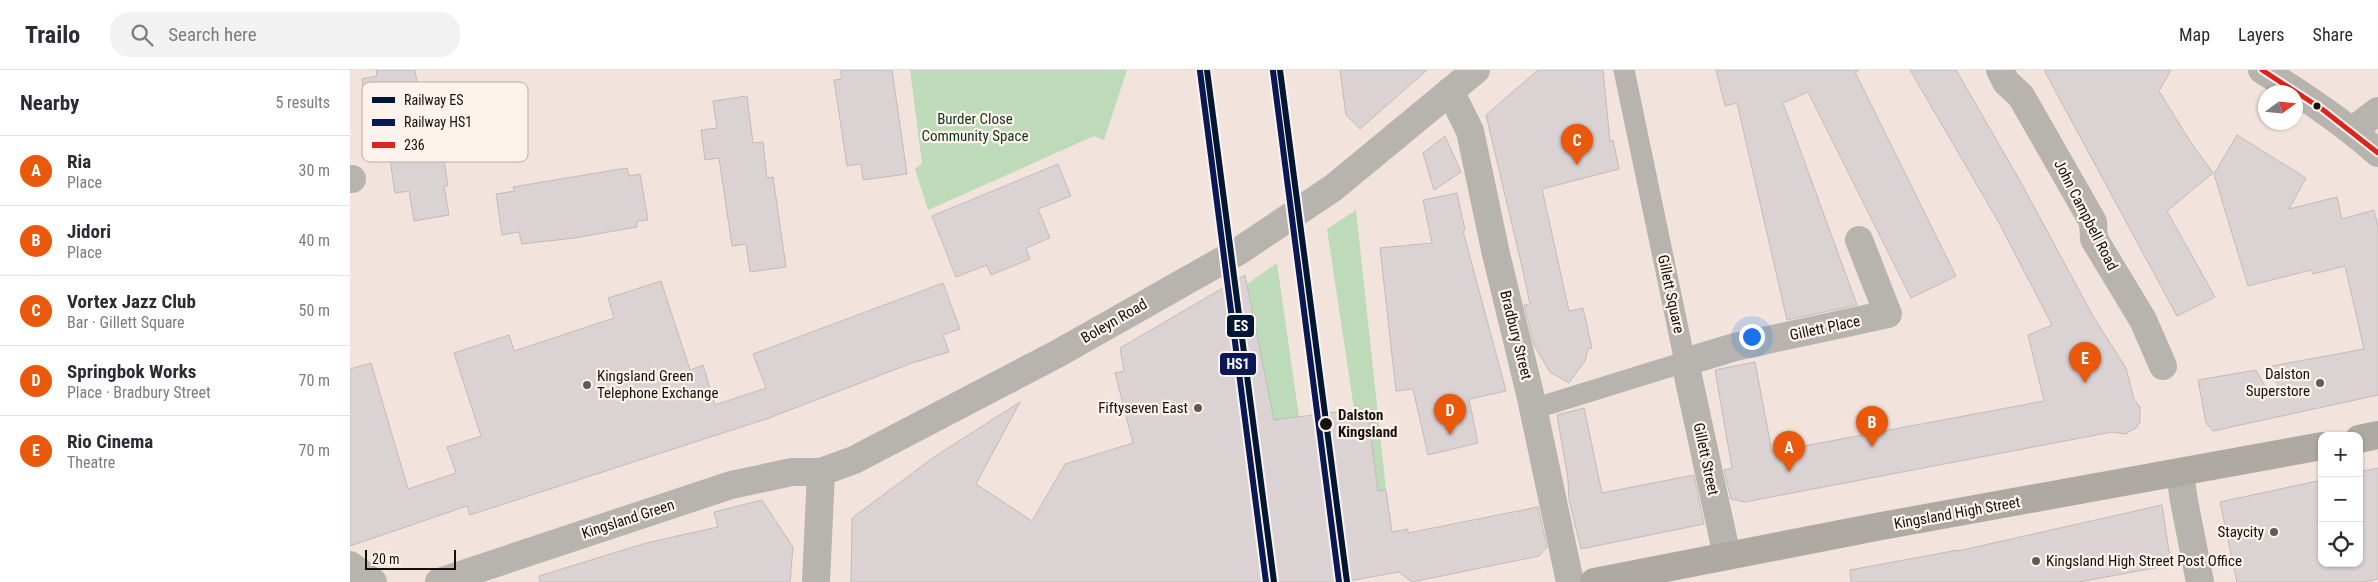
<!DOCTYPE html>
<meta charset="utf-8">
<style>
:root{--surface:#fff;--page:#f2f2f3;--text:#2b2b33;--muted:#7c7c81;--line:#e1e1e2;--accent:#ea580c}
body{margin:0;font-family:"Roboto Condensed",sans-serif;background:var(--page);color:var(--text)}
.controls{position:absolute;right:15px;bottom:15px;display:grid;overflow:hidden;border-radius:10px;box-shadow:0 1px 4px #0004}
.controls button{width:45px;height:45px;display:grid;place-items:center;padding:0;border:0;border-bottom:1px solid var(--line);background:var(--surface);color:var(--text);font:25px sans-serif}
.compass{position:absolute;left:1908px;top:15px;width:45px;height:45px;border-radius:50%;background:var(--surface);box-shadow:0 1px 4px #0004;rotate:75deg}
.scale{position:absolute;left:15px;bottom:12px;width:91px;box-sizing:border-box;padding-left:5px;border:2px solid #18100b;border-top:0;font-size:14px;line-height:18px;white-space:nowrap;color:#18100b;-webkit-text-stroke:4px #fdf3ec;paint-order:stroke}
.you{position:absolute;left:1401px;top:266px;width:18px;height:18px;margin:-12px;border:4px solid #fff;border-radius:50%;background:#1a73e8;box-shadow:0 0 0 8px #1a73e833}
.badge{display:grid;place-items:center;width:32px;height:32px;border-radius:50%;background:var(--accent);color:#fff;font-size:16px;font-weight:700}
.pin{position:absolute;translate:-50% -41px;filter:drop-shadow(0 1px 2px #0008)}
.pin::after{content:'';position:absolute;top:26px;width:18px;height:15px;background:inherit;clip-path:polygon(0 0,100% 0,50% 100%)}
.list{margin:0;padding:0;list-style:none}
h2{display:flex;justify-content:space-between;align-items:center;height:65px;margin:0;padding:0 20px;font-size:21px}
h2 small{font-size:16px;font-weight:400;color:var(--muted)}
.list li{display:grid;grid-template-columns:32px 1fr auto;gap:15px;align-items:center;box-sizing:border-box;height:70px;padding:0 20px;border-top:1px solid var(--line)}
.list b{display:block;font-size:19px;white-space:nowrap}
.list p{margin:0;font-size:16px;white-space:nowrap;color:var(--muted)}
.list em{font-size:16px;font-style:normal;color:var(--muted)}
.icon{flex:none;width:28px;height:28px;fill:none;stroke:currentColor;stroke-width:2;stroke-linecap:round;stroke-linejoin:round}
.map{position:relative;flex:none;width:2028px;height:512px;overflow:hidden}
header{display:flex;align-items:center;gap:30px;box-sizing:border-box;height:70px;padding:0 25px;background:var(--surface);border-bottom:1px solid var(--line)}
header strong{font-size:24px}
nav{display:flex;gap:28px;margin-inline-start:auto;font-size:18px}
.search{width:350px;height:45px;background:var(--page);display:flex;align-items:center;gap:12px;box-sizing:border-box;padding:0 18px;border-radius:20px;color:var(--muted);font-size:19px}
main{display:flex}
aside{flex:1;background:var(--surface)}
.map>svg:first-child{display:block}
.green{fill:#bddbb9}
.building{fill:#dbd2d4;stroke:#c3baba}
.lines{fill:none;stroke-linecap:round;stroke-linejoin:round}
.pedestrian{stroke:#b7b4af;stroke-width:21}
.minor{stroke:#b7b4af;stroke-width:28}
.tertiary{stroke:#b7b4af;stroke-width:28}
.trunk{stroke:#aeaaa3;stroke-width:28}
.bus-1-casing{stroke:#fdf3ec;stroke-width:9}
.bus-1{stroke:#dc241f;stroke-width:5}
.rail-1-casing{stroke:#fdf3ec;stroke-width:10}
.rail-2-casing{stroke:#fdf3ec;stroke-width:10}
.rail-1{stroke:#011633;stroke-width:6}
.rail-2{stroke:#091855;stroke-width:6}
.bus-dot{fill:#18100b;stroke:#fdf3ec;stroke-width:2}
.poi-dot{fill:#645a54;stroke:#fdf3ec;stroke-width:2}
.labels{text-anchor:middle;stroke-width:4.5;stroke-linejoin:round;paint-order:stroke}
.park-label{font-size:15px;fill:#103419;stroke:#fdf3ec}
.street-label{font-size:15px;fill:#18100b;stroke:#fdf3ec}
.poi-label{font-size:15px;fill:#18100b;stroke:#fdf3ec;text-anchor:end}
.stop-label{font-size:15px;font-weight:bold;fill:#18100b;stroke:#fdf3ec;text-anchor:start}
.key{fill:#fdf3ec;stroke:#b8afa8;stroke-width:1}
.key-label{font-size:14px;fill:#18100b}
.line-badge{stroke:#fdf3ec;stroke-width:2}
.badge-label{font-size:14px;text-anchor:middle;font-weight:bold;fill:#fff}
</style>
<header>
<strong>Trailo</strong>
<div class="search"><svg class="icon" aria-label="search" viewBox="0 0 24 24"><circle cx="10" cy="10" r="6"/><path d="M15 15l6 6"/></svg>Search here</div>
<nav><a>Map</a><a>Layers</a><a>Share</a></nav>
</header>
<main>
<aside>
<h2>Nearby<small>5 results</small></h2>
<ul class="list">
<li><span class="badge">A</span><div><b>Ria</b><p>Place</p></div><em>30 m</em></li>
<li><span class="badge">B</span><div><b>Jidori</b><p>Place</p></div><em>40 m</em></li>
<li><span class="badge">C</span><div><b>Vortex Jazz Club</b><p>Bar · Gillett Square</p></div><em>50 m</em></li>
<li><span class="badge">D</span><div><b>Springbok Works</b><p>Place · Bradbury Street</p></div><em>70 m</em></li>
<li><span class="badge">E</span><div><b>Rio Cinema</b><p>Theatre</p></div><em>70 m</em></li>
</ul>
</aside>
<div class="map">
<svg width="2028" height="512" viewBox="0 0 2028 512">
<rect width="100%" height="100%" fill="#f2e4dc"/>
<path class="green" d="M560,0H777L754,70L744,66L578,140L565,99L572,93Z
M1006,140L1036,420L1028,421L1017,338L1004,339L977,159Z
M927,193L949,347L936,349L939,426L897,214Z"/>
<path class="building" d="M26,0H65L68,20L77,19L84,58L89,57L98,116H94L99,145L64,151L59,121L45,123L32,36L17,39L12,9L27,6Z
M490,0H542L557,104L513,110L511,94L497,96L484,10L492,9Z
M990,0H1077L1010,59L996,45Z
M1188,0H1253L1260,71L1263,70L1269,99L1192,119L1219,241L1233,238L1242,278L1238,279L1235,291L1219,313L1200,302L1184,275L1174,235L1180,234L1173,201L1136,45Z
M1366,0H1509L1505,2L1606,206L1561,228L1458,22L1433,33L1507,235L1437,250L1387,33L1375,36Z
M1560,0H1606L1669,109L1743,246L1776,298L1784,329L1790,337V352L1786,358L1775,364L1762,362L1395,432L1381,429L1374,400L1382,398L1365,300L1405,292L1422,382L1694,331L1678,265L1702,255L1648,151Z
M1694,0H1821L1809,21L1840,71L1863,103L1817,141L1865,227L1827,246Z
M397,26L403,73L413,72L417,108L423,107L436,197L400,202L396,174L382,176L369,88L355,90L351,60L367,58L363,31Z
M1887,65L1956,108L1939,139L1987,127L1992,149L2024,140L2028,157V325L1863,361L1856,353L1848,310L1906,300L1919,324L1929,320L1922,296L2014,279L1995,196L1963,204L1961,200L1898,216L1864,104Z
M1095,66L1111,102L1084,120L1073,83Z
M708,94L721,126L688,139L700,168L676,178L680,189L641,205L637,195L606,207L582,146Z
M277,98L279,106L290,104L298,150L287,151V157L224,168L172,174L169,162L152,165L146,124L165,121L163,117Z
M1107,123L1115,160L1113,161L1156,321L1119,329L1128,373L1078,385L1063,319L1046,321L1030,178L1082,173L1073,130Z
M895,205L924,350L1017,338L1028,421L1036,420L1042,462L1058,459V463L1188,437L1197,477L1189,486L1062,512L1049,502L993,512H501L502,448L584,387L670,332L626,414L682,451L715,394L783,373L765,303L774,301L770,278Z
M311,211L340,300L353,295L365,335L416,318L403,284L593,213L610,259L593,265L599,282L562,293L419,348L120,445L117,436L0,476V299L21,293L58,419L106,403L97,377L131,366L104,283L159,265L164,281L264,248L258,228Z
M1234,338L1252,423L1344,405L1354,454L1231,479L1219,430L1218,409L1207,345Z
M2028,398V509L2014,512H1887L1870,432L1972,410V493H2009V402Z
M412,430L443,477L440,512H190L189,506L296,473L368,457L364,442Z
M1812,435L1821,495L1729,512H1501L1500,500L1608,480V481Z"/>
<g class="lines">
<path class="pedestrian" d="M1183,339L1335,292L1274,0"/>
<path class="minor" d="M1650,0L1656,12L1671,26L1743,152L1744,169L1793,250L1813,296
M2003,60L2028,41
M0,109H2
M1377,486L1335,292L1385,277L1538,244L1509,170
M0,495L23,512
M89,512L381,415L442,402H471"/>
<path class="tertiary" d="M1912,0C1953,25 1992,51 2028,83
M1100,21L1120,61L1146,184L1181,328L1220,512
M1830,404L1834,431L1850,512
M466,512L471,402L504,390L707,284L889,181L983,118L1126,0"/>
<path class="trunk" d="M2009,369L2028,365
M1244,512L1526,457L1972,376"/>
<g class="bus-1-casing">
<path id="bus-1" d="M1912,0L1972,39L2028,83"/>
</g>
<use href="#bus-1" class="bus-1"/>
<g class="rail-1-casing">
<path id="rail-1" d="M857,0L924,512
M930,0L997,512"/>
</g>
<g class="rail-2-casing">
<path id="rail-2" d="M850,1L916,512
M923,1L989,512"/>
</g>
<use href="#rail-1" class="rail-1"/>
<use href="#rail-2" class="rail-2"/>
</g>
<g class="bus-dot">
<circle cx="1967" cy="36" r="4.5"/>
<circle cx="976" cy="354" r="7"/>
</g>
<g class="poi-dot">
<circle cx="1970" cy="313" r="5"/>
<circle cx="237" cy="315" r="5"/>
<circle cx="848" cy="338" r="5"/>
<circle cx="1924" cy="462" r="5"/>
<circle cx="1686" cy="491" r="5"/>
</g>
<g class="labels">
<g class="park-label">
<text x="625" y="54">Burder Close<tspan x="625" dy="17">Community Space</tspan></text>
</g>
<g class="street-label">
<text transform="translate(1736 145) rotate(63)" y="5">John Campbell Road</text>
<text transform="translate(1321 224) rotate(78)" y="5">Gillett Square</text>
<text transform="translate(764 251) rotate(-30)" y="5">Boleyn Road</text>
<text transform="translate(1475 258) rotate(-12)" y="5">Gillett Place</text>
<text transform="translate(1166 265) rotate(76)" y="5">Bradbury Street</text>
<text transform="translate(1356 389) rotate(78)" y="5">Gillett Street</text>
<text transform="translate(1607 443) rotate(-10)" y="5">Kingsland High Street</text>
<text transform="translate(278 449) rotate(-18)" y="5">Kingsland Green</text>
</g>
<g class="poi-label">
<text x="1960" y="309">Dalston<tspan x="1960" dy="17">Superstore</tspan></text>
<text x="247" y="311" text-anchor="start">Kingsland Green<tspan x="247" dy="17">Telephone Exchange</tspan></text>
<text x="838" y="343">Fiftyseven East</text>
<text x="1914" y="467">Staycity</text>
<text x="1696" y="496" text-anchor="start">Kingsland High Street Post Office</text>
</g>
<g class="stop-label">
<text x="988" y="350">Dalston<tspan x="988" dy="17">Kingsland</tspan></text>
</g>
</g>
<rect x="12" y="12" width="166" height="80" rx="8" class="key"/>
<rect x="22" y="27" width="23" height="6" fill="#011633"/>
<rect x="22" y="49" width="23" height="7" fill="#091855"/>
<rect x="22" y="72" width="23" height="6" fill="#dc241f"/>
<g class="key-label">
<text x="54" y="35">Railway ES</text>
<text x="54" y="57">Railway HS1</text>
<text x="54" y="80">236</text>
</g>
<g class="line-badge">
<rect x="876" y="244" width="29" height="24" rx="5" fill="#011633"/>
<rect x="869" y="282" width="38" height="24" rx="5" fill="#091855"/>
</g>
<g class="badge-label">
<text x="891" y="261">ES</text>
<text x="888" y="299">HS1</text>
</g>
</svg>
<div class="controls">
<button>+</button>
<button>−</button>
<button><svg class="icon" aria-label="locate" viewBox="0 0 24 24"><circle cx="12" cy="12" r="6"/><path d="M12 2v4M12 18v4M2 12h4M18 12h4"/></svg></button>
</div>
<svg class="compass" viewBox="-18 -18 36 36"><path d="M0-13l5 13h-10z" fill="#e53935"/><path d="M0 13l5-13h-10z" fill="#7c7c81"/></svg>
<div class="scale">20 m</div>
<div class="you"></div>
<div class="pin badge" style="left:1439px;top:402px">A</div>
<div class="pin badge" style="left:1522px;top:377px">B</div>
<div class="pin badge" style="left:1227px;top:95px">C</div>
<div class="pin badge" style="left:1100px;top:365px">D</div>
<div class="pin badge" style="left:1735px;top:313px">E</div>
</div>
</main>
